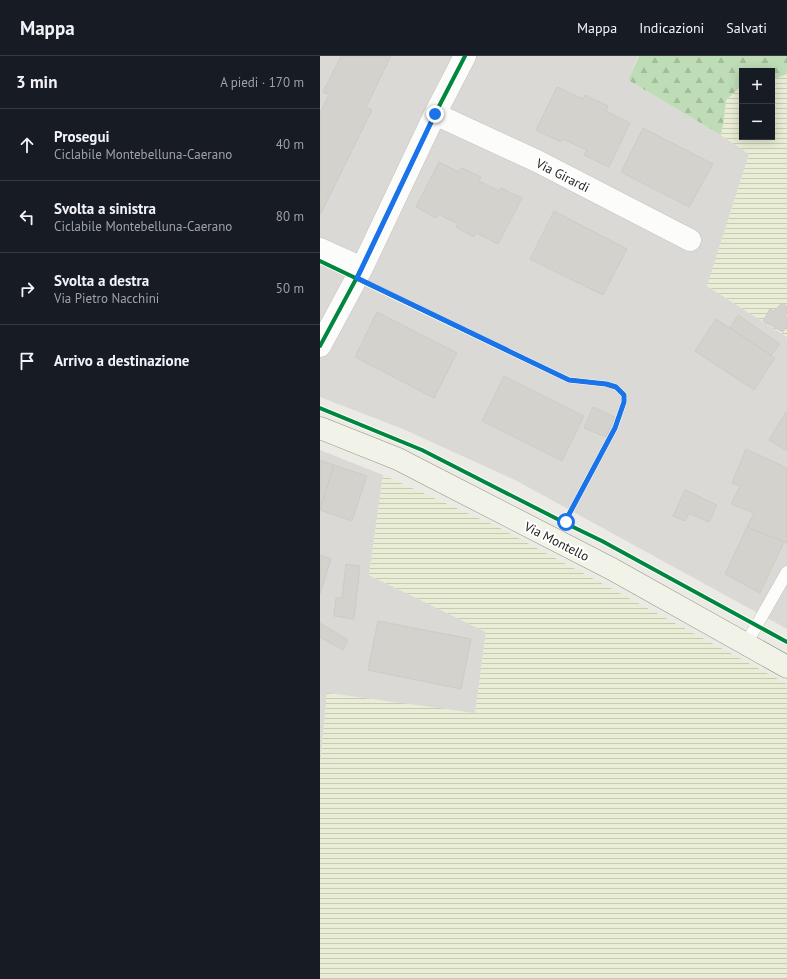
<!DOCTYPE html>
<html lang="it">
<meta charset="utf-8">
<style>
:root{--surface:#171b24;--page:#242831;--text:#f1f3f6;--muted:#9ea1a6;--line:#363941}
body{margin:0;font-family:"PT Sans",sans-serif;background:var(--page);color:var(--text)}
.controls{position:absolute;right:12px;top:12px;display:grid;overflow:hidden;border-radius:0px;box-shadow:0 2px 10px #0003}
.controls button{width:36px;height:36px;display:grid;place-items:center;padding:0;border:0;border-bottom:1px solid var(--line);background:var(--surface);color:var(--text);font:20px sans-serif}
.stop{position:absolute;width:12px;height:12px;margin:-9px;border:3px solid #1a73e8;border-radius:50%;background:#fff}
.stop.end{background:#1a73e8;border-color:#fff;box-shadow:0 1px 4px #0008}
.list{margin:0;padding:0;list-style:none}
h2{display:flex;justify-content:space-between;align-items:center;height:52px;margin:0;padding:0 16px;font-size:17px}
h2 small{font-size:13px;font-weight:400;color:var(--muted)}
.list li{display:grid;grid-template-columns:26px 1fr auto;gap:12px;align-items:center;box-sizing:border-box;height:72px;padding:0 16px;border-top:1px solid var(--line)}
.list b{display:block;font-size:15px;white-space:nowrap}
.list p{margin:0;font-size:13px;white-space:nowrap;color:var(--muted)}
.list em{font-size:13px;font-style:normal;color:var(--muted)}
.icon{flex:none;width:22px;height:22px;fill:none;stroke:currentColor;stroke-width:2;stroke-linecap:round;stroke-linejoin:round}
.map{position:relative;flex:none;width:467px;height:923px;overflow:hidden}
header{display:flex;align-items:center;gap:24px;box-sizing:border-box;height:56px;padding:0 20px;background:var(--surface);border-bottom:1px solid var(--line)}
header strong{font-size:19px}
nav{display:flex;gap:22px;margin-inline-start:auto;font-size:14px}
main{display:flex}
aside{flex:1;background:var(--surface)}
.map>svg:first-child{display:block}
.residential{fill:#dad9d6}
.farmland{fill:url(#farmland-rules)}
.forest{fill:url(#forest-firs)}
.building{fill:#d4d2cc;stroke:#cfcbc5}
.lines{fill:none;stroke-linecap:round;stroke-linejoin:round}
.service-casing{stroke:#c4c3c0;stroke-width:13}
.minor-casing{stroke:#c4c3c0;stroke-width:23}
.secondary-casing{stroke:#90957c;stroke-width:23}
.service{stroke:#fcfcfb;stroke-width:12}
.minor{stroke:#fcfcfb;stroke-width:22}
.secondary{stroke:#f1f3e8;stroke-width:22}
.cycleway-casing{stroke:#fff;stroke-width:6}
.cycleway{stroke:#00873e;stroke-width:4}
.route{stroke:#1a73e8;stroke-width:5}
.labels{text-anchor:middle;stroke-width:4;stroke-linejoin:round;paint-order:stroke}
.street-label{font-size:13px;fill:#1c1c1c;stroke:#fff}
</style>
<header>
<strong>Mappa</strong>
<nav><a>Mappa</a><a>Indicazioni</a><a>Salvati</a></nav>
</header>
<main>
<aside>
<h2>3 min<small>A piedi · 170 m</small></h2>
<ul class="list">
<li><svg class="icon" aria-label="ahead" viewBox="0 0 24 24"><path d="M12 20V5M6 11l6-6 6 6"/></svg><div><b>Prosegui</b><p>Ciclabile Montebelluna-Caerano</p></div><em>40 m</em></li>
<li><svg class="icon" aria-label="left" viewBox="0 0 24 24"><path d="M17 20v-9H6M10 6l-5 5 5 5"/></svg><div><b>Svolta a sinistra</b><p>Ciclabile Montebelluna-Caerano</p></div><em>80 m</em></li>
<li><svg class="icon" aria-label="right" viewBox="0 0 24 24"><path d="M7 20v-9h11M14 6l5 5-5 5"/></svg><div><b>Svolta a destra</b><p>Via Pietro Nacchini</p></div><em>50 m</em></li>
<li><svg class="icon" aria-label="arrive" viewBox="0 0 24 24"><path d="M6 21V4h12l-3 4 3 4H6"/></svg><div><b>Arrivo a destinazione</b></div></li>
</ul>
</aside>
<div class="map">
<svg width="467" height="923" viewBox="0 0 467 923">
<defs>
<pattern id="farmland-rules" width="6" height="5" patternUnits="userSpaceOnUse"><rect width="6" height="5" fill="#e9edd5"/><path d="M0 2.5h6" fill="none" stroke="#c7cbb6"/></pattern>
<pattern id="forest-firs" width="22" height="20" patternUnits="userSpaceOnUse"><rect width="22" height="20" fill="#beddb6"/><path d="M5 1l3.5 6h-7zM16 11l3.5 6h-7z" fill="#a3bd9c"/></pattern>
</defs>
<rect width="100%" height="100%" fill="#eceae4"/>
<path class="residential" d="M0,0H318L308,24L401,79L429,98L387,230L467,281V573L197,425L83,373L0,341Z
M0,394L63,419L49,519L166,576L155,658L7,637L0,710Z"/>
<path class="farmland" d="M467,18V281L387,230L429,98L401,79L404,62L406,44L419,32H422V81H452V24Z
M63,419L176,470L467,628V923H0V710L7,637L155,657L166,576L49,519Z"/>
<path class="forest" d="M319,0H467V18L452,24V15H422V32H419L406,44L404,62L401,79L308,24Z"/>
<path class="building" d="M21,0H71L46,51L52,54L0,159V57L9,39L3,36Z
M237,31L263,43L265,39L288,50L286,55L310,67L289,111L264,99L267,94L243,83L241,86L216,74Z
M323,72L393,108L369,151L301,116Z
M119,106L139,116L142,112L161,121L159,125L179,135L181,132L202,142L178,188L156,177L154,181L136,171L138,168L118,158L116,162L96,151Z
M234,155L307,193L283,239L210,203Z
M462,247L467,250V257L465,260L467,261V270L463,276L443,265L450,253L454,255Z
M57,256L137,297L114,342L35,301Z
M418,259L460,288L451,299L410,272Z
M396,263L455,302L434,334L375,295Z
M184,320L264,360L242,405L162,365Z
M273,351L295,361L286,381L264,372Z
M466,356H467V395L449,384Z
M426,393L467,412V487L427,471L434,457L411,448L420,430L412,427Z
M0,404L14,409L0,454Z
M14,409L47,420L32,465L0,454Z
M365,434L397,449L389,466L369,457L365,465L353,460Z
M427,471L464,486L440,537L405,518Z
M0,499L11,503L0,538Z
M26,508L40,510L34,563L14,560L16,542H22Z
M58,565L151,583L141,633L48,614Z
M0,567L28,584L23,594L0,581Z"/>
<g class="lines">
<g class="service-casing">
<path id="service" d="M426,588L467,516"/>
</g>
<g class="minor-casing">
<path id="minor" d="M115,58L217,105L370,184
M0,193L42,212
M0,290L42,212L115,58L145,0"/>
</g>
<g class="secondary-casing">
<path id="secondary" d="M0,372L78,403L109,419L292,513L467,611"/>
</g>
<use href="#service" class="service"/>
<use href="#minor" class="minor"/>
<use href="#secondary" class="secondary"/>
<g class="cycleway-casing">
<path id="cycleway" d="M0,205L249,324L286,328L296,331L304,339V346L295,372L247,462L246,465L249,469
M0,290L42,212L115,58L145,0
M0,352L102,394L249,469L282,485L467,586"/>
</g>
<use href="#cycleway" class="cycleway"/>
</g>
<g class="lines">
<path class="route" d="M115,58L37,222L249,324L286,328L296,331L304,339V346L295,372L247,462L246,466"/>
</g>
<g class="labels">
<g class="street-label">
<text transform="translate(243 119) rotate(27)" y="5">Via Girardi</text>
<text transform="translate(237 485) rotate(27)" y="5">Via Montello</text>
</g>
</g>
</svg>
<div class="controls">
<button>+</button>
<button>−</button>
</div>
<div class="stop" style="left:246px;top:466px"></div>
<div class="stop end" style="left:115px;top:58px"></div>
</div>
</main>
